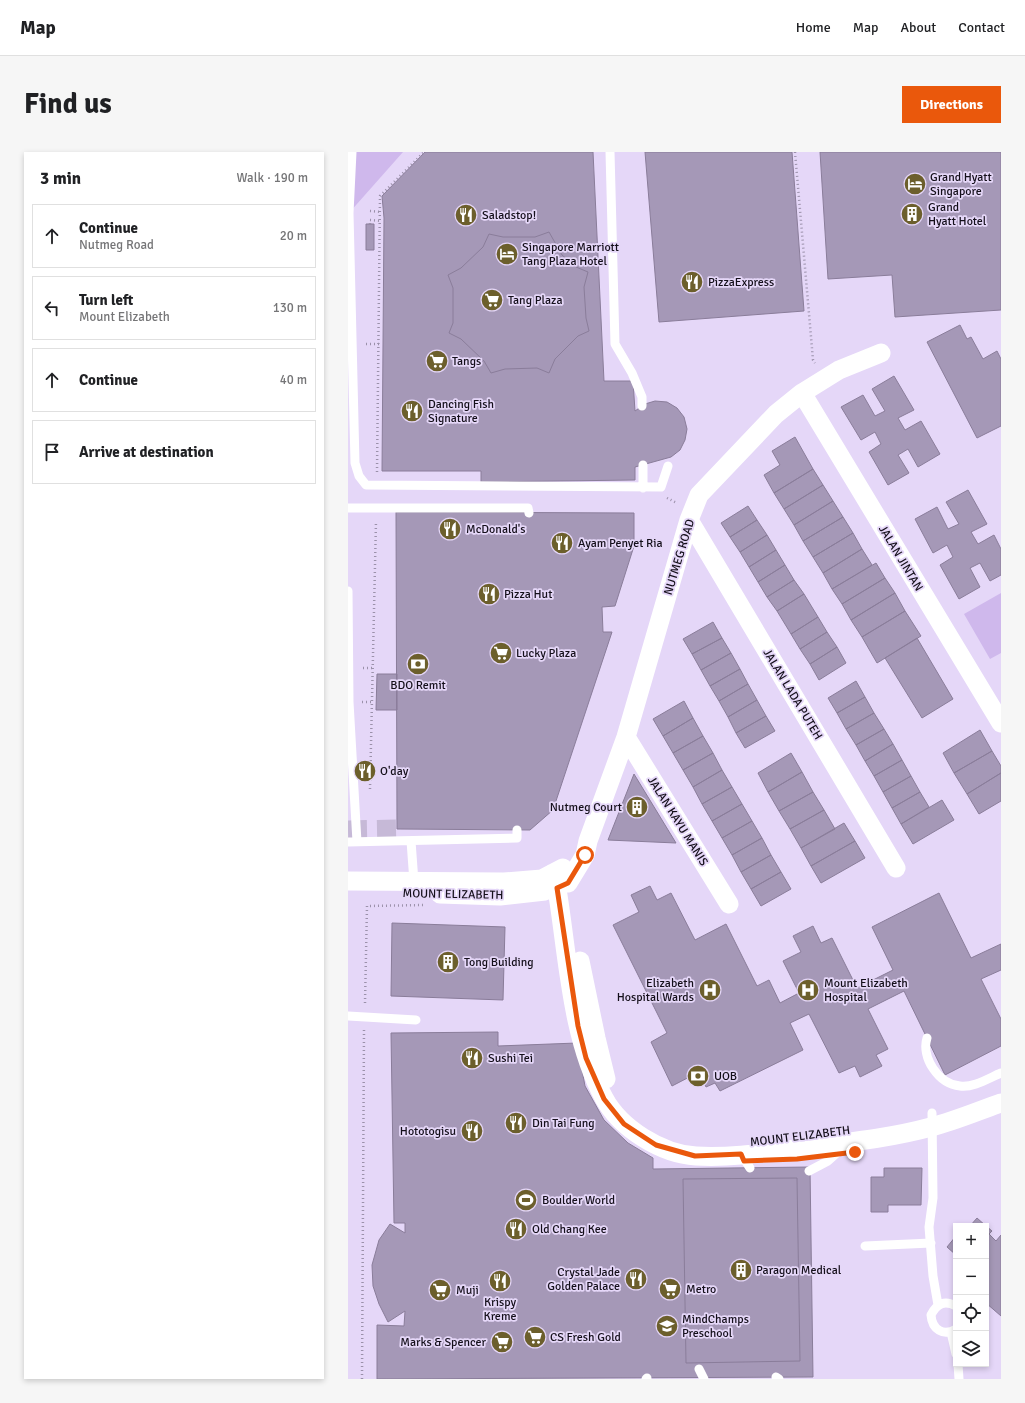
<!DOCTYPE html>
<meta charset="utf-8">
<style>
:root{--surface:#fff;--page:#f6f6f6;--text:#202124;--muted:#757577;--line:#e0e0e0;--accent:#ea580c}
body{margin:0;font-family:Signika,sans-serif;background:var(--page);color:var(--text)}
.controls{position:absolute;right:12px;bottom:12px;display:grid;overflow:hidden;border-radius:0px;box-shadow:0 2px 6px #0003}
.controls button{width:36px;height:36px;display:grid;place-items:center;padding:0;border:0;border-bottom:1px solid var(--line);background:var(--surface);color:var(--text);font:20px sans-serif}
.stop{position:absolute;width:12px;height:12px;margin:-9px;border:3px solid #ea580c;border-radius:50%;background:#fff}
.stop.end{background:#ea580c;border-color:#fff;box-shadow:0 1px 4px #0008}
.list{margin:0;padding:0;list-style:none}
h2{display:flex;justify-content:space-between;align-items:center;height:52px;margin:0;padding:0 16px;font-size:17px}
h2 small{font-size:13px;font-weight:400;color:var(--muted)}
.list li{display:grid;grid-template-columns:26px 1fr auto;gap:12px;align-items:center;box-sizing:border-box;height:64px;margin:0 8px 8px;padding:0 8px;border:1px solid var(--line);border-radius:0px}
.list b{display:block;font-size:15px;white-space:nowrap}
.list p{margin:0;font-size:13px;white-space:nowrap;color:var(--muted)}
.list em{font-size:13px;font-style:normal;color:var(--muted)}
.icon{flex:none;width:22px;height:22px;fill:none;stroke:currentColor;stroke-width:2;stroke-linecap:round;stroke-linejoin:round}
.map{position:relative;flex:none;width:653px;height:1227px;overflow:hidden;border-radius:0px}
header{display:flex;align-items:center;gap:24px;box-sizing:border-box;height:56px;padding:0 20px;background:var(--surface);border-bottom:1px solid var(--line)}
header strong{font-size:19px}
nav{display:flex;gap:22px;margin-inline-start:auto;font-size:14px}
.intro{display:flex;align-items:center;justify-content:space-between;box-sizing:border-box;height:96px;padding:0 24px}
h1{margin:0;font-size:28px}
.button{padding:10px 18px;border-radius:0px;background:var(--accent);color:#fff;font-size:14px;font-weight:700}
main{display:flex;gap:24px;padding:0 24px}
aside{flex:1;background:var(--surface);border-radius:0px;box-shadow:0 2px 6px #0003}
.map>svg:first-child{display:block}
.green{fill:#cfb8ec}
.building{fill:#a598b7;stroke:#8a7d9a}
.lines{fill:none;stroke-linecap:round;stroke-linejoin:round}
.street-tunnel{stroke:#c6b9d7;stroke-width:19;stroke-dasharray:19 10;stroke-linecap:butt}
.path{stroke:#9b91aa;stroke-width:2.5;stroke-dasharray:1 3;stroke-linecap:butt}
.lane{stroke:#fff;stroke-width:9}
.street{stroke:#fff;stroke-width:19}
.route{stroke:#ea580c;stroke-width:5}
.labels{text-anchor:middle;stroke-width:3.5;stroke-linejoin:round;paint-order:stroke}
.poi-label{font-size:12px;fill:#140f1a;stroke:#e5d7f8;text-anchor:start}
.street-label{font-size:12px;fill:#140f1a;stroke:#e5d7f8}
</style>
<header>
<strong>Map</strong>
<nav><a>Home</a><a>Map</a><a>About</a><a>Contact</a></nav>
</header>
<div class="intro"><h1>Find us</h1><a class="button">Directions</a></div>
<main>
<aside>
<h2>3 min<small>Walk · 190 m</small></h2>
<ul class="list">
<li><svg class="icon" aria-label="ahead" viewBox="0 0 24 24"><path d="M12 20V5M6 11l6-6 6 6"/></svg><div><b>Continue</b><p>Nutmeg Road</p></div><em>20 m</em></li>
<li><svg class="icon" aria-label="left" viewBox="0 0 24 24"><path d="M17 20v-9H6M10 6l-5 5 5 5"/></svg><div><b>Turn left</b><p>Mount Elizabeth</p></div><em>130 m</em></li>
<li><svg class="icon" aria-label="ahead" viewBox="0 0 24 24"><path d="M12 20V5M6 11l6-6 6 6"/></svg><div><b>Continue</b></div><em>40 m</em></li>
<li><svg class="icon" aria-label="arrive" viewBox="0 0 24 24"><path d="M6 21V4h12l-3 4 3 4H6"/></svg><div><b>Arrive at destination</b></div></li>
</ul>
</aside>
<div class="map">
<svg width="653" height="1227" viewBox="0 0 653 1227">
<rect width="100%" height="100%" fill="#e5d7f8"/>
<path class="green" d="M4,0H55L1,61Z
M653,441V501L642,507L616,462Z"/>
<path class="building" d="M77,0H245L256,229H285L287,259L297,252L307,249L319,250L329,256L336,265L339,277L337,288L332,298L323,305L287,315V328L133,330V319H34L36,66L34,44Z
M297,0H444L456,159L311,170Z
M472,0H653V158L547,165L544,123L480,127Z
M18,72H26V98H18Z
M201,80L214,103L228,115L240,120L236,135L238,166L241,179L230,184L207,207L201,221L189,216L157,217L143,221L136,209L113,187L101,181L105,171V136L100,123L113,116L135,95L141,82L155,85H187Z
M612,173L619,187L623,185L635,207L649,199L653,207V274L629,286L579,190Z
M546,224L566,258L550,266L557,278L573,269L592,302L570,315L560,297L550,303L561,321L540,333L521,300L533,292L527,280L513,288L493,255L515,243L527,264L537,259L524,237Z
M447,285L465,317L426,341L416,323L432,313L424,299Z
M465,317L475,333L436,357L426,341Z
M475,333L485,349L446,373L436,357Z
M620,338L639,372L623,380L630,392L646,383L653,397V423L642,429L632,411L622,416L632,435L611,447L592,413L605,405L599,393L585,401L567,367L589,355L600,377L611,372L598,350Z
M485,349L495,365L455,389L446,373Z
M400,354L409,368L382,385L373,371Z
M48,360L286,361V394L267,454L254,455L255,480H264L205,658L182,678L49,677Z
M495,365L505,381L465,405L455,389Z
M409,368L419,383L392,400L382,385Z
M505,381L514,397L475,421L465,405Z
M419,383L428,398L401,415L392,400Z
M514,397L524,413L484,437L475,421Z
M428,398L437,413L410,430L401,415Z
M528,411L537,426L494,452L484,437Z
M437,413L446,428L419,445L410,430Z
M537,426L547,441L503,468L494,452Z
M446,428L456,442L429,459L419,445Z
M547,441L557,459L514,485L503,468Z
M456,442L470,465L443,482L429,459Z
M557,459L573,484L529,511L514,485Z
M470,465L479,480L452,497L443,482Z
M365,470L374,486L344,502L335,487Z
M479,480L489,495L462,512L452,497Z
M374,486L383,501L353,518L344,502Z
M569,486L605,547L574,566L537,506Z
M489,495L498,511L471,528L462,512Z
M383,501L392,517L362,534L353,518Z
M392,517L400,532L371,549L362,534Z
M29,522H49V558H28Z
M508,529L517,545L489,561L480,546Z
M400,532L409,548L380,565L371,549Z
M517,545L526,561L498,577L489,561Z
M409,548L418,564L388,581L380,565Z
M336,549L345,566L315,584L305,567Z
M526,561L536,577L508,593L498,577Z
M418,564L427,579L397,596L388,581Z
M345,566L355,584L325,601L315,584Z
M536,577L545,592L517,609L508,593Z
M632,578L644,599L606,621L595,601Z
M355,584L365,601L335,618L325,601Z
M545,592L554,608L526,624L517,609Z
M644,599L653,614V621L619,642L606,621Z
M365,601L374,618L345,635L335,618Z
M443,601L454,620L420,640L410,621Z
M554,608L563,624L535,640L526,624Z
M374,618L384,635L354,652L345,635Z
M454,620L465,640L431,659L420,640Z
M653,621V649L631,662L619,642Z
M286,622L328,691L260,688Z
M563,624L572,640L544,656L535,640Z
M384,635L394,652L364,669L354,652Z
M465,640L476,658L442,677L431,659Z
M572,640L581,655L553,672L544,656Z
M594,648L606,668L565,692L553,672Z
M394,652L404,669L374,686L364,669Z
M476,658L487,677L453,696L442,677Z
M404,669L414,686L384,703L374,686Z
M496,671L507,689L463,714L453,696Z
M414,686L423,703L393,720L384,703Z
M507,689L517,706L473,731L463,714Z
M423,703L433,720L403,737L393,720Z
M433,720L443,737L413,754L403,737Z
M302,734L309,748L323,741L347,788L378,772L409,834L421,828L432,851L451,841L435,809L453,800L445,784L465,774L473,791L484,786L509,836L545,818L524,775L591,741L623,806L653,792V818L633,827L653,867V894L597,923L556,839L520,857L540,897L528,903L534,914L512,925L507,914L491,921L461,862L442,871L455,898L372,939L367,931L358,935L351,920L324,934L303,890L319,881L265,773L291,760L283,743Z
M44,771L157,775L155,848L43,844Z
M150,880V894L229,891L237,934L256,968L280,991L305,1006V1017L462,1015L465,1225L29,1227V1173L56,1174L57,1159L40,1170L31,1152L25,1134L24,1113L31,1088L42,1072L57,1081V1071H46L43,881Z
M536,1016H574L573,1053H540V1060H523V1025H536Z
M449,1026L452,1209L338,1211L335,1027Z
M629,1066L638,1074H622Z
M638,1074L644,1079L641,1082L648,1089L653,1083V1164L638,1151Z
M608,1084V1103L599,1095Z"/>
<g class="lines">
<path class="street-tunnel" d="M0,678L49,677"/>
<path class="path" d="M447,0L465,208L467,211
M22,59L33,60
M22,72V68L33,69
M18,192H31
M29,320L32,44L76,0
M319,346L329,351
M15,516H24
M14,550H24
M22,637L28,369
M17,851L19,754L77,753
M14,1227L16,878"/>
<path class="lane" d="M4,0L1,61L7,311L11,324L18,333L313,335L320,314
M262,0L267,192L284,221L294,245V254
M295,313V336
M0,356H180L181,361
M0,439L1,550L9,690
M63,689L66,730
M0,690L169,686V678
M0,864L68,868
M579,886C573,905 590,932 612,934C625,936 641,926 653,921
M584,961L585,1046L581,1075L585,1124L590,1153
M393,1002L402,1016
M461,1019L480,1009L498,993
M517,1094L583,1091
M608,1154C597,1148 589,1151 583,1163C584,1177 595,1185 608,1177
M603,1180L608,1202
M610,1212L611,1227
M351,1217L356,1227
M428,1225L431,1227
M298,1227L299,1226"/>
<path class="street" d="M454,241L653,571
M341,368L548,716
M278,585L381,752
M205,721L209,737C220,804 223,885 256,946C272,976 313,1002 348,1004C380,1006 415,1001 447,997C493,991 539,987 583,975C607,969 630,959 653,951
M0,729L156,730L194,727L215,716
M220,731L237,703L240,689L278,585L341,368L351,343L428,262L454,241L491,218L533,201
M92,742L152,744L197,739
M232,809L248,886L258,927"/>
</g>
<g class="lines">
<path class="route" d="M237,703L220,731L209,736L230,874L238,906L256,947L276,972L308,993L347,1004L393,1002L396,1009L449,1007L507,1000"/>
</g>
<defs>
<g id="hotel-disc" transform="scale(1.15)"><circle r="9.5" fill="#6c5f2c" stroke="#e5d7f8"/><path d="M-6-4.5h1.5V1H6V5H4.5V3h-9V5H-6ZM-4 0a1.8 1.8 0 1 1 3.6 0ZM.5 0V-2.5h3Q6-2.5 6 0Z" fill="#fff"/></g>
<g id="building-disc" transform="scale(1.15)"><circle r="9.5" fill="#6c5f2c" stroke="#e5d7f8"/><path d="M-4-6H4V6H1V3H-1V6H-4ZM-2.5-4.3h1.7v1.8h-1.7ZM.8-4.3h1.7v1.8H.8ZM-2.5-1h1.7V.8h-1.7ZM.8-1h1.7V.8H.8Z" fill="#fff"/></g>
<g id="restaurant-disc" transform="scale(1.15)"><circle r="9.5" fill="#6c5f2c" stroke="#e5d7f8"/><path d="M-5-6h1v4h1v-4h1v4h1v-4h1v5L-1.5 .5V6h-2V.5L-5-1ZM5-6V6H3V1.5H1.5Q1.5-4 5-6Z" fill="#fff"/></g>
<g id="supermarket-disc" transform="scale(1.15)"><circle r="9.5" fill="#6c5f2c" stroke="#e5d7f8"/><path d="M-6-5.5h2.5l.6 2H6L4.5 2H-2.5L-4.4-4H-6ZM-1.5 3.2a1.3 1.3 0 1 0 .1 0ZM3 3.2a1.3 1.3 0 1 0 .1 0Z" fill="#fff"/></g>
<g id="bank-disc" transform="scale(1.15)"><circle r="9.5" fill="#6c5f2c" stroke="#e5d7f8"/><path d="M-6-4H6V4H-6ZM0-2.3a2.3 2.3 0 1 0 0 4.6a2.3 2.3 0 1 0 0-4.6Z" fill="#fff"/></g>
<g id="hospital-disc" transform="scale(1.15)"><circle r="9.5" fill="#6c5f2c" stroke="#e5d7f8"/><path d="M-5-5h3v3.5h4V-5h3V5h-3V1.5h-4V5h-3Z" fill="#fff"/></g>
<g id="stadium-disc" transform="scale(1.15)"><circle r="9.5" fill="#6c5f2c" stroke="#e5d7f8"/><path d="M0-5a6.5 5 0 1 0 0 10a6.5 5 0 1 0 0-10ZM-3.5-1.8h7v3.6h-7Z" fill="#fff"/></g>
<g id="school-disc" transform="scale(1.15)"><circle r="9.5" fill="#6c5f2c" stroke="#e5d7f8"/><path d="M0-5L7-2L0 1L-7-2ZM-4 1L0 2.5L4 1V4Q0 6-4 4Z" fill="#fff"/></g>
</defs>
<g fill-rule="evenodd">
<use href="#hotel-disc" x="567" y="32"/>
<use href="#building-disc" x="564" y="62"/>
<use href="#restaurant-disc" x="118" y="63"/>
<use href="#hotel-disc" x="159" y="102"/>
<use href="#restaurant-disc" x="344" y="130"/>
<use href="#supermarket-disc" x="144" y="148"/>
<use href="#supermarket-disc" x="89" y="209"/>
<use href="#restaurant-disc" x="64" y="259"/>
<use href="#restaurant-disc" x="102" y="377"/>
<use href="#restaurant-disc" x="214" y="391"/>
<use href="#restaurant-disc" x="141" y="442"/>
<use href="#supermarket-disc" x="153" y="501"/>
<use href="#bank-disc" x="70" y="512"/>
<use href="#restaurant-disc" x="17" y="619"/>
<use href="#building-disc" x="289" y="655"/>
<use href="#building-disc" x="100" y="810"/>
<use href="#hospital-disc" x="362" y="838"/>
<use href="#hospital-disc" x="460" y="838"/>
<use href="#restaurant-disc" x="124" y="906"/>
<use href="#bank-disc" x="350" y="924"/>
<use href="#restaurant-disc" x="168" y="971"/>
<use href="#restaurant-disc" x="124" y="979"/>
<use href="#stadium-disc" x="178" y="1048"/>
<use href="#restaurant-disc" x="168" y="1077"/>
<use href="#building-disc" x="393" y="1118"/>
<use href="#restaurant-disc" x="288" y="1127"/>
<use href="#restaurant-disc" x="152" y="1129"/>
<use href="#supermarket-disc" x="322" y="1137"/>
<use href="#supermarket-disc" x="92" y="1138"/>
<use href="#school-disc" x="319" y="1174"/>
<use href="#supermarket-disc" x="187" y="1185"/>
<use href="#supermarket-disc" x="154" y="1190"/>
</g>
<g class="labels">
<g class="poi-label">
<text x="582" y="29">Grand Hyatt<tspan x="582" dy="14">Singapore</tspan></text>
<text x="580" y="59">Grand<tspan x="580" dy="14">Hyatt Hotel</tspan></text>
<text x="134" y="67">Saladstop!</text>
<text x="174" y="99">Singapore Marriott<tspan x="174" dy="14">Tang Plaza Hotel</tspan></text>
<text x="360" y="134">PizzaExpress</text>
<text x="160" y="152">Tang Plaza</text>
<text x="104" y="213">Tangs</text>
<text x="80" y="256">Dancing Fish<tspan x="80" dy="14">Signature</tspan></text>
<text x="118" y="381">McDonald's</text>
<text x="230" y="395">Ayam Penyet Ria</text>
<text x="156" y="446">Pizza Hut</text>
<text x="168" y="505">Lucky Plaza</text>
<text x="70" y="537" text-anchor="middle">BDO Remit</text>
<text x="32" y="623">O'day</text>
<text x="274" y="659" text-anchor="end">Nutmeg Court</text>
<text x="116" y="814">Tong Building</text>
<text x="346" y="835" text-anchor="end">Elizabeth<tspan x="346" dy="14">Hospital Wards</tspan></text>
<text x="476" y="835">Mount Elizabeth<tspan x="476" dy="14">Hospital</tspan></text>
<text x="140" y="910">Sushi Tei</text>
<text x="366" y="928">UOB</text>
<text x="184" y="975">Din Tai Fung</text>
<text x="108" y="983" text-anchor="end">Hototogisu</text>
<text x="194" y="1052">Boulder World</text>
<text x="184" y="1081">Old Chang Kee</text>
<text x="408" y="1122">Paragon Medical</text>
<text x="272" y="1124" text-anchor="end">Crystal Jade<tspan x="272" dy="14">Golden Palace</tspan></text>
<text x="338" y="1141">Metro</text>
<text x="108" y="1142">Muji</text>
<text x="152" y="1154" text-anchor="middle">Krispy<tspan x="152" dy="14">Kreme</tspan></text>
<text x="334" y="1171">MindChamps<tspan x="334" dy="14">Preschool</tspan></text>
<text x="202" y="1189">CS Fresh Gold</text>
<text x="138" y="1194" text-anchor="end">Marks &amp; Spencer</text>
</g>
<g class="street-label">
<text transform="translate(331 405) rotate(-73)" y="4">NUTMEG ROAD</text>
<text transform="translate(553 406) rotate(59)" y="4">JALAN JINTAN</text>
<text transform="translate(445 542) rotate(59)" y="4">JALAN LADA PUTEH</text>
<text transform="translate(330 669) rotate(58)" y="4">JALAN KAYU MANIS</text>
<text transform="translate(105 742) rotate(1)" y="4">MOUNT ELIZABETH</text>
<text transform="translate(452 984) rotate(-7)" y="4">MOUNT ELIZABETH</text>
</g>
</g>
</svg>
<div class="controls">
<button>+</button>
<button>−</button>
<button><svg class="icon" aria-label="locate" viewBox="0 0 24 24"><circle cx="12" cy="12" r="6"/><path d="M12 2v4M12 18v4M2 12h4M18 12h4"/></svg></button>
<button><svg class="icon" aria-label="layers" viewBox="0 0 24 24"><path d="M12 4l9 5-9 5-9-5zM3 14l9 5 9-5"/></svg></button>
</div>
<div class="stop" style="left:237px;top:703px"></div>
<div class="stop end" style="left:507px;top:1000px"></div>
</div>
</main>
